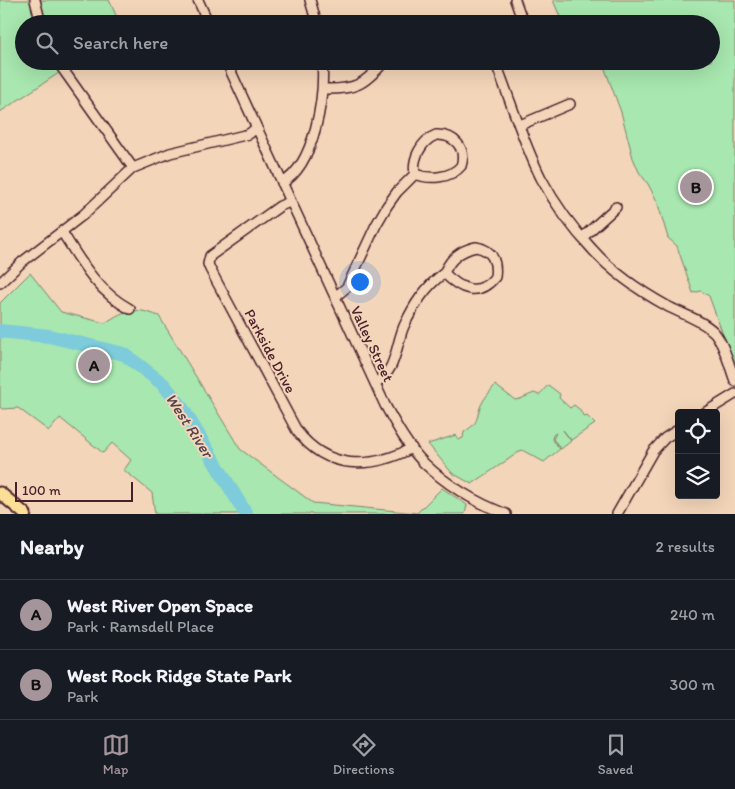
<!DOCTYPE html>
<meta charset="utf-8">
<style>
:root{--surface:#171b24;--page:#20242c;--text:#f1f3f6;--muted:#9ea1a6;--line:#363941;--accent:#a6949b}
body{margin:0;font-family:Itim,sans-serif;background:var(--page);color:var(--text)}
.controls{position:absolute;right:15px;bottom:15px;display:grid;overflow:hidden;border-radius:5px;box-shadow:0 5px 20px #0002}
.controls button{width:45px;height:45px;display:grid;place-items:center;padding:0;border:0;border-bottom:1px solid var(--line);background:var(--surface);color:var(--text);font:25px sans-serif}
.scale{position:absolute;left:15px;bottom:12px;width:118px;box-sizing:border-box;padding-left:5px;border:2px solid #4a1f2b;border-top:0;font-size:14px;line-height:18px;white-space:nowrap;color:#4a1f2b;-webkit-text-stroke:4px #f3d5b9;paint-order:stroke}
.you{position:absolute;left:359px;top:281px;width:18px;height:18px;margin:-12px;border:4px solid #fff;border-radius:50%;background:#1a73e8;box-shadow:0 0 0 8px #1a73e833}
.badge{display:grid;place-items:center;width:32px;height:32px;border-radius:50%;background:var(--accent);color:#111;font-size:16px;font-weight:700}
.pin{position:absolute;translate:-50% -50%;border:2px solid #fff;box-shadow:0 1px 5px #0006}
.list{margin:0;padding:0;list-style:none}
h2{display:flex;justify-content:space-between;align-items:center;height:65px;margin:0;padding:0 20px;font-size:21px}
h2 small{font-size:16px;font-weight:400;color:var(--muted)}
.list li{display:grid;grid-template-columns:32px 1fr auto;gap:15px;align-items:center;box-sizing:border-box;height:70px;padding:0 20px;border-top:1px solid var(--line)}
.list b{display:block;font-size:19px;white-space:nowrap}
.list p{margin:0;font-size:16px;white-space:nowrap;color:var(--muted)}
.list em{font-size:16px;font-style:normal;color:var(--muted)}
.icon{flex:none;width:28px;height:28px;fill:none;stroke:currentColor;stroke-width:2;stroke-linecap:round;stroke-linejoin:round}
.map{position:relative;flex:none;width:735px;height:514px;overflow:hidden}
.search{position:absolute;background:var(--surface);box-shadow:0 5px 20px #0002;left:15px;right:15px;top:15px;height:55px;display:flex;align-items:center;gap:12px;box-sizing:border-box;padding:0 18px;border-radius:28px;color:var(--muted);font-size:19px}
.sheet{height:205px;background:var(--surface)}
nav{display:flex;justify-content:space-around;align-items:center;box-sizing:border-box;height:70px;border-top:1px solid var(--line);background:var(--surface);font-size:14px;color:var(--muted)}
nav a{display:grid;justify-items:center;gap:2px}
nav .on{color:var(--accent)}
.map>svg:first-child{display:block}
.green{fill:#a8e7af;stroke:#79836d}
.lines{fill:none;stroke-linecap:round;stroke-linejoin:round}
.river{stroke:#7dcbdb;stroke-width:14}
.minor-casing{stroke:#4a1f2b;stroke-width:12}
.major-casing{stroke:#4a1f2b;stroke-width:15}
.minor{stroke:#f3d5b9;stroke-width:9}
.major{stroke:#fbdf96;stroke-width:11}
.labels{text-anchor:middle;stroke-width:4;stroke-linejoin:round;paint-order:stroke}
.street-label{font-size:15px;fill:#4a1f2b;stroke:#f3d5b9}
.water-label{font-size:16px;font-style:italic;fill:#54414e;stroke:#f3d5b9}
</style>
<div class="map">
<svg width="735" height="514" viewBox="0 0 735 514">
<rect width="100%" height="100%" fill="#f3d5b9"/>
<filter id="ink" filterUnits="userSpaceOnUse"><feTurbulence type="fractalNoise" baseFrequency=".02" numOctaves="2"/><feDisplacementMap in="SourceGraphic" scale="10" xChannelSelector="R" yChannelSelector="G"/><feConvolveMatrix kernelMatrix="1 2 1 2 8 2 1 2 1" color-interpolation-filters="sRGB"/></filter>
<g filter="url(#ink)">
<path class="green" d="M0,0H109L120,24H24V61H77L0,112Z
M553,0H735V368L709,296L701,291L693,293L677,246L668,238L657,201L648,184L639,172L633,158L621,112L602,61H711V24H563Z
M30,273L61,312L105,323C128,308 134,307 159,316L240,449L313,503L417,513L442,488L467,505L465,514H155L152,493L124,470L131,460L112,443L103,453L60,418L49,431L18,408L2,409L0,407V303Z
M495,385L515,400L520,399L534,393L539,395L548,385L560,394L559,398L570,408L574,405L579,409L584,417L587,416L595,424L571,440L563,430L571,441L561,449L553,439L556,433L553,435L552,439L560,449L544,462L522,450L472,484L452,473L428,444L456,435L458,440L463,438L464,432C480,422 475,420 481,405C484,398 491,391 495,385Z"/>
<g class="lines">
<path class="river" d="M0,331L49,336L124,354L141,367L163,384L181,406L246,514"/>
<g class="minor-casing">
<path id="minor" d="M35,0L41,24
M198,0L209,24
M310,0L317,24
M515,0L523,22L520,24
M432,24H454
M57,61L133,168
M226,61L385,405C396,425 408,447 424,463C447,485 477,503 506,514
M495,61C510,99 523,142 541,178C555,204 572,228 592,249C613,273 640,291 667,306C682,314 702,320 714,332C724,343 730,368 735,381
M323,89C355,90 364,85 385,61
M520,125L570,104
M436,135C454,134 467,148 461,166C451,178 430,180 415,174C412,159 421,141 436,135Z
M282,183C315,165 325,96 322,61
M290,202L280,206L210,256L208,264L210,269L297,431C327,470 370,470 412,448
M62,232C82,263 97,291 130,309
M582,238L616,207
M476,247C493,250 497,262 495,277C478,298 460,289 444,273C450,259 461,250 476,247Z
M0,283L22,262L83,215L133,168L170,153L249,134L256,128
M335,297L347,287L376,225L387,206L397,192L415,174
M375,383C397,371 395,347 404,326C414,305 425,287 444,273
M704,413L735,394
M617,514L653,451L665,438L679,429"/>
</g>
<g class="major-casing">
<path id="major" d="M0,493L25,514"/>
</g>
<use href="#minor" class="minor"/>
<use href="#major" class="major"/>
</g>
</g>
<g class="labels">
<g class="street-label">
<text transform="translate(372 344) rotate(65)" y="5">Valley Street</text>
<text transform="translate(270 351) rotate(62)" y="5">Parkside Drive</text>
</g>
<g class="water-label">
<text transform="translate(190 425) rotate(57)" y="6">West River</text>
</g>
</g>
</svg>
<div class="controls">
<button><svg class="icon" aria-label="locate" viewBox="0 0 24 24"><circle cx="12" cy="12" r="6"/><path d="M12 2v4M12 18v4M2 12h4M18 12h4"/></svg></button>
<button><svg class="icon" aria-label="layers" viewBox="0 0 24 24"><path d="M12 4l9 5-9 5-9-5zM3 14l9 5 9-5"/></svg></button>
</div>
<div class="scale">100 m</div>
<div class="you"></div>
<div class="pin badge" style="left:94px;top:365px">A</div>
<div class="pin badge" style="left:696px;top:187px">B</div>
<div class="search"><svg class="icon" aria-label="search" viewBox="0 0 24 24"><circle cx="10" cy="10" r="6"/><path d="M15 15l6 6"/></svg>Search here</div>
</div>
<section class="sheet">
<h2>Nearby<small>2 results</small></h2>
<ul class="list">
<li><span class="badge">A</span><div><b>West River Open Space</b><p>Park · Ramsdell Place</p></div><em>240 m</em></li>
<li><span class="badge">B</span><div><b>West Rock Ridge State Park</b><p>Park</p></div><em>300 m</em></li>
</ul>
</section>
<nav>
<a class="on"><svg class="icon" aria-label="map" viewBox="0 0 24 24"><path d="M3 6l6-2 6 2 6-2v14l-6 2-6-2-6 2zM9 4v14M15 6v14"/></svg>Map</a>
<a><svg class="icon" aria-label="directions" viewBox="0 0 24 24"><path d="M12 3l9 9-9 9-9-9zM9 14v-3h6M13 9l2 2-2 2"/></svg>Directions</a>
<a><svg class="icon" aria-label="saved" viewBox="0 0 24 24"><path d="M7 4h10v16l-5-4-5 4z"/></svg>Saved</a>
</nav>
